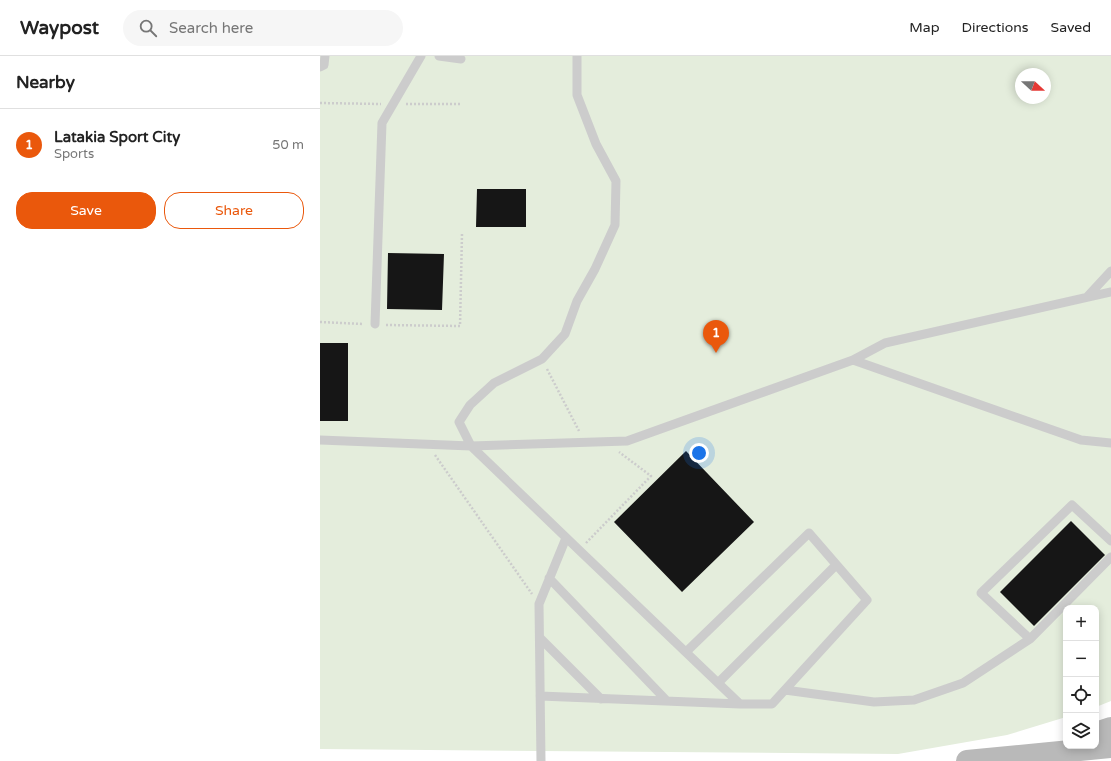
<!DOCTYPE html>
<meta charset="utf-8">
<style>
:root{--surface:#fff;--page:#f6f6f6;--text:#222;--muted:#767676;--line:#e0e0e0;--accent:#ea580c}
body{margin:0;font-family:"Varela Round",sans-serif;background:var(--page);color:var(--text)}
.controls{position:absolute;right:12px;bottom:12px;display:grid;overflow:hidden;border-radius:8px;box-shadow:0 2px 10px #0003}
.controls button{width:36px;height:36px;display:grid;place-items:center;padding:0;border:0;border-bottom:1px solid var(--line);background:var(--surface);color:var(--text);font:20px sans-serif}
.compass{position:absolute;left:695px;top:12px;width:36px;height:36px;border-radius:50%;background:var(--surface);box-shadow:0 2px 10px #0003;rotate:111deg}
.you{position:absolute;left:379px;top:397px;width:14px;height:14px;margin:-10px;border:3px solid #fff;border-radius:50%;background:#1a73e8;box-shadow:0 0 0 6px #1a73e833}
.badge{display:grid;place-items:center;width:26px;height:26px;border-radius:50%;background:var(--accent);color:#fff;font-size:13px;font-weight:700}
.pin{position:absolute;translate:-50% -33px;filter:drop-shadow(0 1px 2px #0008)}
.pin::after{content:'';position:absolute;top:21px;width:14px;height:12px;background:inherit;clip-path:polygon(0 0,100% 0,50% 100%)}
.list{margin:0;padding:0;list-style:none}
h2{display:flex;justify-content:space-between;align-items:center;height:52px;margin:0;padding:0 16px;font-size:17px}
h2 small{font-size:13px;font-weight:400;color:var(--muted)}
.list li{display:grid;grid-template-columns:26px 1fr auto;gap:12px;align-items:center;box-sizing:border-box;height:72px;padding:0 16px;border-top:1px solid var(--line)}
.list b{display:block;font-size:15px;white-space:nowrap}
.list p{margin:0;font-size:13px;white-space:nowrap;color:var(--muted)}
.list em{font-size:13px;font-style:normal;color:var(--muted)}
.actions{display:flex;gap:8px;padding:12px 16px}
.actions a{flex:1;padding:9px 0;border:1px solid var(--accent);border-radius:16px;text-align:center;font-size:14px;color:var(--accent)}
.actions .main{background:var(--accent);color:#fff}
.icon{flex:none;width:22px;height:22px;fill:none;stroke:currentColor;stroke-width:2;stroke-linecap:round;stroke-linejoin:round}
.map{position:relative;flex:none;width:791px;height:705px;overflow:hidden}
header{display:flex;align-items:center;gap:24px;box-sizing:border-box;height:56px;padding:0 20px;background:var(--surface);border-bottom:1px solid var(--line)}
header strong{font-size:19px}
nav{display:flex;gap:22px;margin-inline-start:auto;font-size:14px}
.search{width:280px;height:36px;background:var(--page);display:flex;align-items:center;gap:10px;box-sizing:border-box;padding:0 14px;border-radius:22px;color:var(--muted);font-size:15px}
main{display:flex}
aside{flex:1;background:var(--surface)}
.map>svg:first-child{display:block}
.green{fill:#e4eddc;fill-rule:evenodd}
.building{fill:#161616}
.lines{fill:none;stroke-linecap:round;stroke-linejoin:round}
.path{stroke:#ccc;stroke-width:2.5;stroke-dasharray:2 2;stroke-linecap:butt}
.service{stroke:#ccc;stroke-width:9}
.secondary{stroke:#b9b9b9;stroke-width:22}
</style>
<header>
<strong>Waypost</strong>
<div class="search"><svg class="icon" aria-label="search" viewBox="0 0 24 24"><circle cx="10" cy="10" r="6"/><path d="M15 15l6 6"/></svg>Search here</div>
<nav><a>Map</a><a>Directions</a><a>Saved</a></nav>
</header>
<main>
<aside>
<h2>Nearby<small></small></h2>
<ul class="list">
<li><span class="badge">1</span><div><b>Latakia Sport City</b><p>Sports</p></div><em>50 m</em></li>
</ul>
<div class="actions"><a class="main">Save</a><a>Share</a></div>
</aside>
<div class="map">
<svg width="791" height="705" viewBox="0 0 791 705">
<rect width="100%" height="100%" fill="#fff"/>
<path class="green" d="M0,0H791V645L776,651V552H746V661L687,679L578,698L0,693ZM701,18H725V42H701Z"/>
<path class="building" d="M157,133H206V171H156Z
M68,197L124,198L122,254L67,253Z
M0,287H28V365H0Z
M366,395L434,466L362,536L294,466Z
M751,465L785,499L714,570L680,536Z"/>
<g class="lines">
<path class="path" d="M0,47L61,48
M86,48H140
M0,266L43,268
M66,269L140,270L142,178
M227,313L259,375
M115,399L212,538
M266,487L331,420L299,396"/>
<path class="service" d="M119,0L141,3
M0,11L4,9L5,0
M767,241L791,215
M55,268L62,67L101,0
M533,304L565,287L791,236
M0,384L151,390L307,385L533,304L761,384L791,387
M229,522L347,645
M220,582L281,643
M710,583L661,537L752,449L791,485
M366,596L489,477L547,544L452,648H420
M398,627L516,509
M465,634L554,646L594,644L643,627L710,583L791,501
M220,640L420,648L259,494L151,390L139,366L150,349L174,327L222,303L245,278L257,245L275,213L295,169L296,125L276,88L257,39V0
M221,705L219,548L246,482"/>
<path class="secondary" d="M776,677L791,672
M647,705L791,691"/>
</g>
</svg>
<div class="controls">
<button>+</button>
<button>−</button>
<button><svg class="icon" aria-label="locate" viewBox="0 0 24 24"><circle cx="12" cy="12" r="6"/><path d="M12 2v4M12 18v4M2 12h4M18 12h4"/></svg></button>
<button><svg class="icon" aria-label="layers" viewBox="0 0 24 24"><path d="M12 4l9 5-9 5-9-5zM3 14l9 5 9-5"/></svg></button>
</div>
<svg class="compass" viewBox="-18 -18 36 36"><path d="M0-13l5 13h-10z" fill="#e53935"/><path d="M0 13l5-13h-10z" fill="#767676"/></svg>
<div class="you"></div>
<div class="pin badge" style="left:396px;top:297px">1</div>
</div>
</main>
